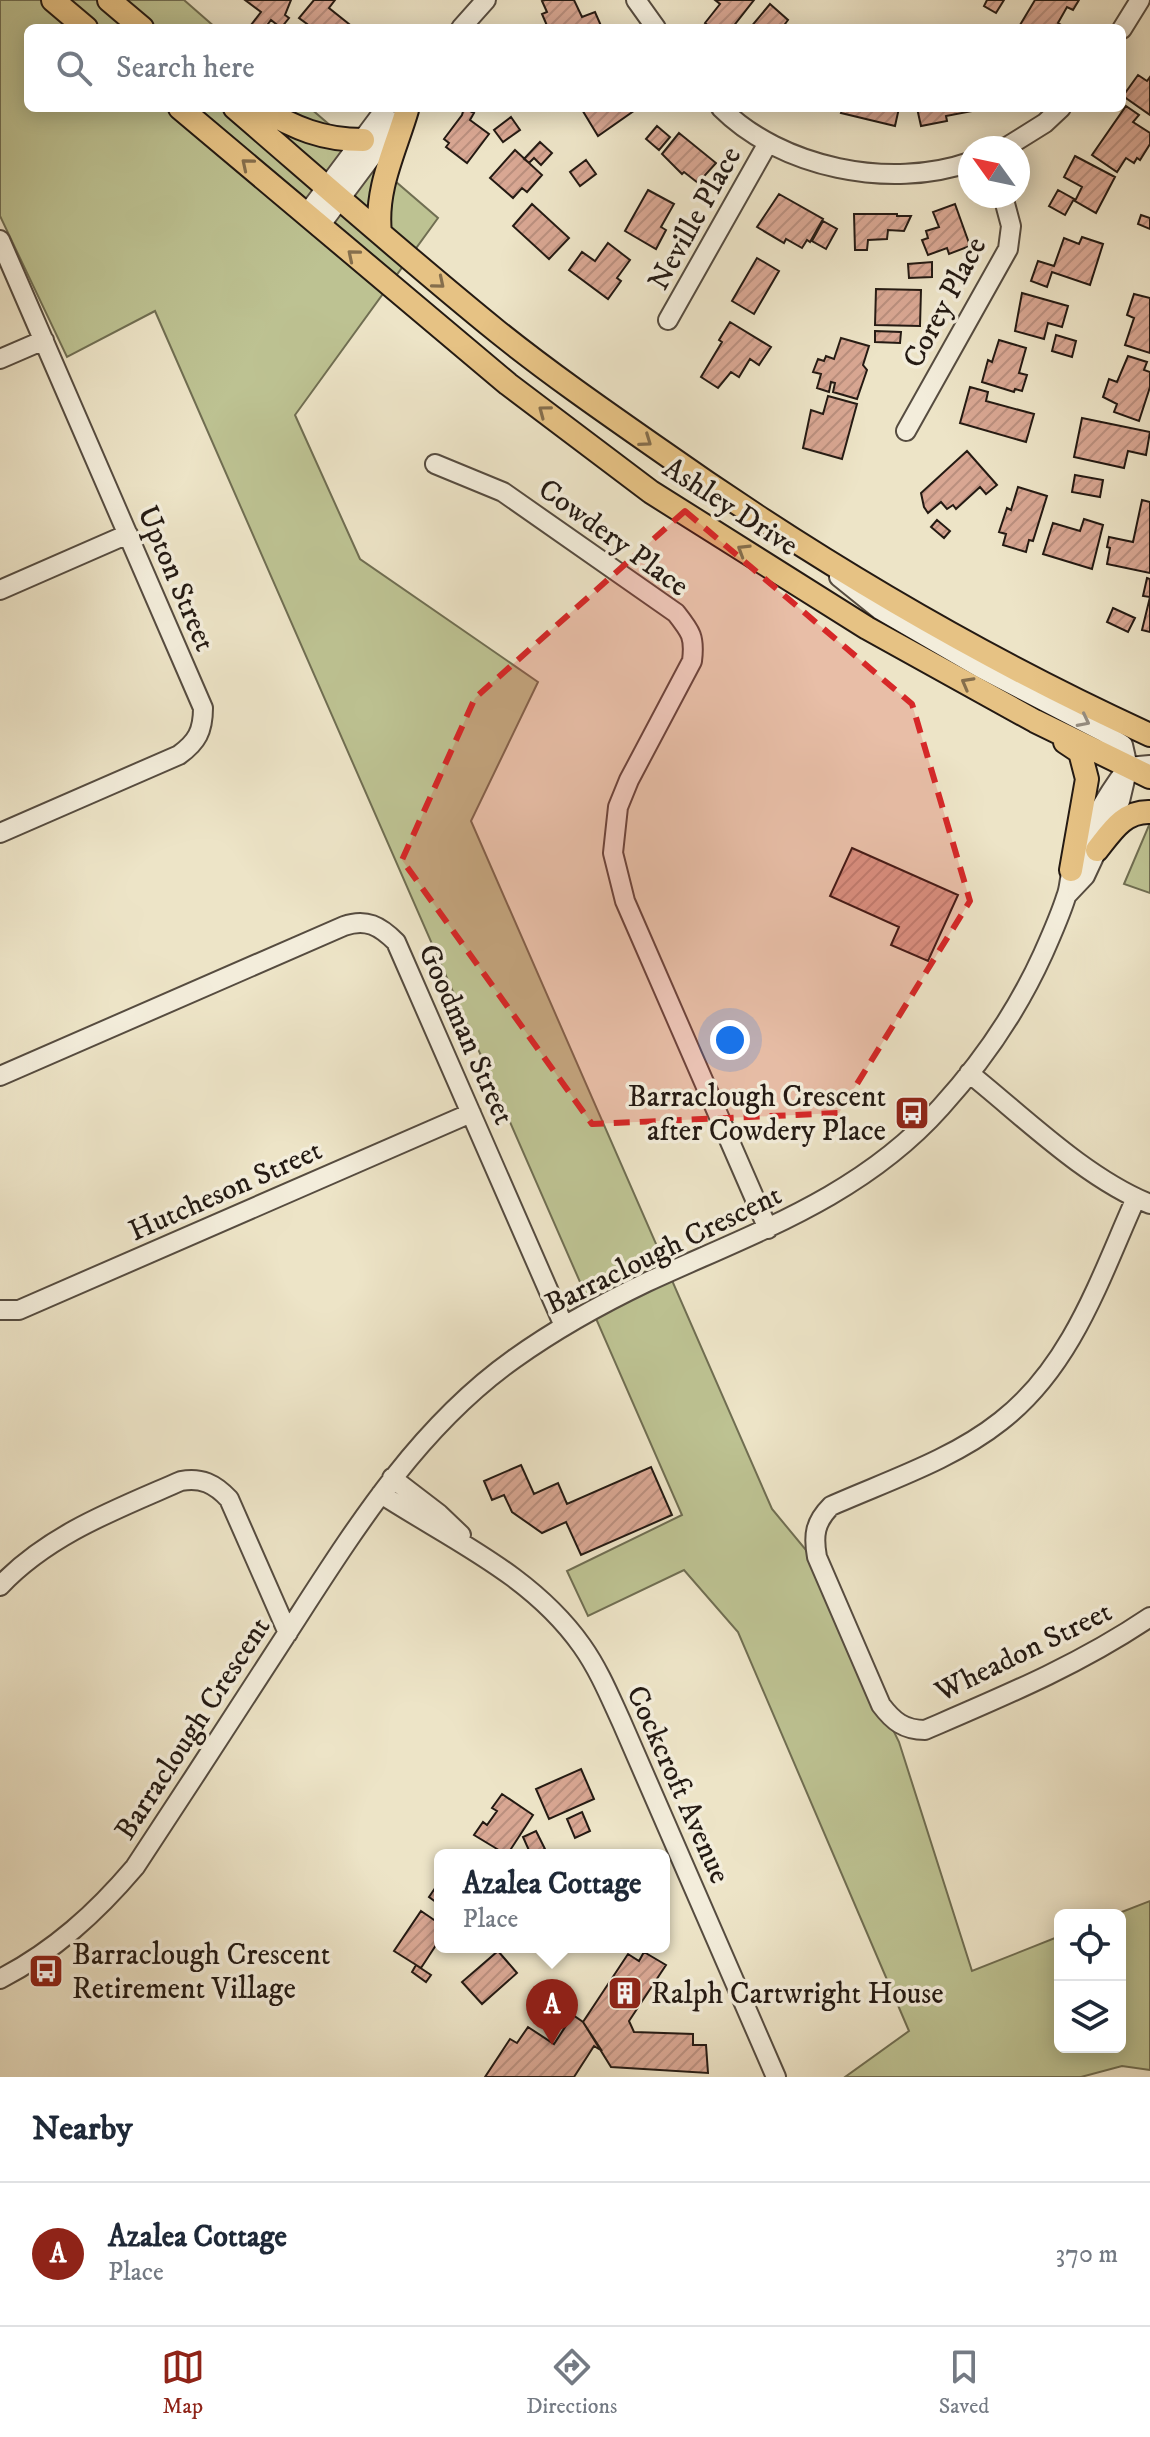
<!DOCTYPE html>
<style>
:root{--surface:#fff;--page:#f2f2f3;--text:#1f2937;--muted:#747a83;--line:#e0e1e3;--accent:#8f2418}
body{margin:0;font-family:"IM FELL DW Pica",serif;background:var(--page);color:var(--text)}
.controls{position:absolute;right:24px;bottom:24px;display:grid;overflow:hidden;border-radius:12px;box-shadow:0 4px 20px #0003}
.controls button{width:72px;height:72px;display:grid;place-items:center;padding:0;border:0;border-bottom:2px solid var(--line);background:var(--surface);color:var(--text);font:40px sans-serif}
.compass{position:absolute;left:958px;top:136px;width:72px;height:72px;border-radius:50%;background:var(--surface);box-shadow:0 4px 20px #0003;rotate:303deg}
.you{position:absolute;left:730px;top:1040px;width:28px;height:28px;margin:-20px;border:6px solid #fff;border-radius:50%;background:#1a73e8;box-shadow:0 0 0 12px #1a73e833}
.badge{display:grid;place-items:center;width:52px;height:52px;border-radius:50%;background:var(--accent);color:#fff;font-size:26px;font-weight:700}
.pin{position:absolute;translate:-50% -66px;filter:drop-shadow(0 2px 4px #0008)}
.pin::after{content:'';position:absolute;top:42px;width:28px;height:24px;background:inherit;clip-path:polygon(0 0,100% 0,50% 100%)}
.popup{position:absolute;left:434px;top:1849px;width:236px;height:104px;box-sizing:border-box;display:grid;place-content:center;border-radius:12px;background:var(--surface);filter:drop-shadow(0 2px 6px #0005);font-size:26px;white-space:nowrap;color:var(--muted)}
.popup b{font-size:30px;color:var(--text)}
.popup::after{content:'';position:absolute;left:50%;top:100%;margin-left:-16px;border:16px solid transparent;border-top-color:var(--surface)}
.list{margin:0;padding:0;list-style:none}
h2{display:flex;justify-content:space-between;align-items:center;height:104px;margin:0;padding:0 32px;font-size:34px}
h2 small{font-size:26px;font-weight:400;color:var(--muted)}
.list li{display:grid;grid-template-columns:52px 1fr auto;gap:24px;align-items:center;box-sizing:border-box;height:144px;padding:0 32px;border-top:2px solid var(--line)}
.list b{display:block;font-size:30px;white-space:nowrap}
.list p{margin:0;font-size:26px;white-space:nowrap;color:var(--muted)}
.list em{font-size:26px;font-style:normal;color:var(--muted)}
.icon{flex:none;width:44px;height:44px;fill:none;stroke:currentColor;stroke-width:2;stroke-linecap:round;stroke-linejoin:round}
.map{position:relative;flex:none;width:1150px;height:2077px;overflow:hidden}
.search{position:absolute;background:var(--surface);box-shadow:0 4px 20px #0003;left:24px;right:24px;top:24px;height:88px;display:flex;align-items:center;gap:20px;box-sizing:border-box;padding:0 28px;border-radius:12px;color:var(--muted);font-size:30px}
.sheet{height:248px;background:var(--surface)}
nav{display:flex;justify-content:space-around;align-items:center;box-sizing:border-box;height:112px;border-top:2px solid var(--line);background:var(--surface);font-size:22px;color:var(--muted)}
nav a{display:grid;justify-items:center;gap:4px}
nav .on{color:var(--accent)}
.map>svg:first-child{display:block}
.park{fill:#bdc292;stroke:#706e52;stroke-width:2}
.building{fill:url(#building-hatch);stroke:#241a13;stroke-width:2}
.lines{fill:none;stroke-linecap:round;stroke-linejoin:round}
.minor-casing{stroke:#564c40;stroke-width:22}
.major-casing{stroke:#241a13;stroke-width:26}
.minor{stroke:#f3eddb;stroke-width:18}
.major{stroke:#e6c284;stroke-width:22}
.oneway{stroke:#856e4c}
.oneway2{stroke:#968e81}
.marked{fill:#d62828;fill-opacity:0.2;stroke:#d62828;stroke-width:6;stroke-dasharray:16 10;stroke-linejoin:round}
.labels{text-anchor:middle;stroke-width:7;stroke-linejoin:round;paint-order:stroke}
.street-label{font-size:30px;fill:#241a13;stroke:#f3eddb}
.poi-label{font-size:30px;fill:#241a13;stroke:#f3eddb;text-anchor:start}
</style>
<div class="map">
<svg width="1150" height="2077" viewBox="0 0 1150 2077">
<defs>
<pattern id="building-hatch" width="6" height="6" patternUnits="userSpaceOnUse" patternTransform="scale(2)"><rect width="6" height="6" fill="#d9a793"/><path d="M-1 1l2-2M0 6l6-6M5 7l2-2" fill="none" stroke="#ba8f7e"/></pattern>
</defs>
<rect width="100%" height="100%" fill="#ede4c7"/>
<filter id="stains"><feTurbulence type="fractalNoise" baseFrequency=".0025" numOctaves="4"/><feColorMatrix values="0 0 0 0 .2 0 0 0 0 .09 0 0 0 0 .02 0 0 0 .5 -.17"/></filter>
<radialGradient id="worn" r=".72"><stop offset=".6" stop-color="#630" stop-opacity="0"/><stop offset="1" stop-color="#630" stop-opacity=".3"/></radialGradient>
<path class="park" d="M0,0H184L216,28H28V108H310L438,218L295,415L360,559L538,682L471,821L772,1509L806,1550L899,1742L972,1971L1060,1936V2047H1120V1915H1114L1150,1901V2070L1122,2066L1081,2077H845L909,2031L738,1632L684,1570L588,1616L567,1571L682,1515L155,311L67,357L0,216Z
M1150,823V893L1124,884Z"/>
<path class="building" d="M245,0H291L285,15L289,18L281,28L271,20L265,28H255L251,25L261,12Z
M314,0H335L329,8L354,28H304L307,24L299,18Z
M545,0H574L582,17L595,12L602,28H548L542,14L547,12L542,1Z
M715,0H754L732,28H711L705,23L720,4Z
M987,0H1004L996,13L984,6Z
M1035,0H1079L1073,10L1067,7L1058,23L1063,26L1061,28H1024L1020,25Z
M770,4L788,20L782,28H750Z
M1138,75L1147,81L1150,77V115L1123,96Z
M1126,106L1139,115L1133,122L1150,133V144L1140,160L1137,158L1134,163L1126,158L1117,172L1092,155Z
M464,108L474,113L470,120L489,134L467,163L446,147L449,143L444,139L462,115Z
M581,108H638L598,136Z
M843,108H899L895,126L841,113Z
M917,108H983V109L946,116L947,121L921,126Z
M511,117L520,130L503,142L494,130Z
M657,126L670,137L659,150L646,139Z
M679,133L716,163L698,183L684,172L682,174L662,154Z
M540,142L552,153L541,165L534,158L529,163L524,159Z
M515,150L542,175L527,192L522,188L513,198L490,178Z
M1075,156L1115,177L1096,213L1075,201L1082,187L1064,177Z
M586,160L596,174L580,186L570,172Z
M648,190L674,204L661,227L666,230L656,249L625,231Z
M1058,190L1074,199L1065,215L1049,206Z
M779,194L823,219L810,242L807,240L802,248L786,239L784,243L757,227Z
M532,204L569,238L549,259L513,226Z
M955,204L970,246L949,254L947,248L928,255L922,240L928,238L926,231L939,227L933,212Z
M854,214H897V216H911L904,231L888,230L887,239L868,240L867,250H855Z
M1141,215L1150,218V229L1138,224Z
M823,221L837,229L826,249L812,241Z
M1082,237L1103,244L1090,285L1052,272L1047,287L1031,281L1038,261L1054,266L1064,238L1079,244Z
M608,243L630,260L617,278L621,281L608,299L569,270L582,252L595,261Z
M757,258L779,271L754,314L732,301Z
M932,262V277L909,278L908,264Z
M876,289L921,290L920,326L875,325Z
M1022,293L1068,306L1062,327L1048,323L1044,339L1015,331Z
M1134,294L1150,298V353L1125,345L1134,318L1127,315Z
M730,322L771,347L759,365L750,359L739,377L731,372L718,388L701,377L722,342L719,340Z
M875,331L901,332L900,343L875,342Z
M1056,335L1076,341L1072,357L1052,351Z
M841,338L869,346L863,365L867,370L857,399L833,392L835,383L831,382L829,392L817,388L821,374L813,372L818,359L824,361L826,356L834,359Z
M999,340L1026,348L1019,373L1027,375L1022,391L1015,389L1014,392L982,382L988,360L992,362Z
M1128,356L1147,362L1144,370L1150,372V387L1139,421L1114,412L1117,404L1103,397L1109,379L1117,382Z
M970,387L988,392L986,401L1034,414L1026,442L960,423Z
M828,396L857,404L842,459L803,448L811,410L823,414Z
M1082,418L1150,432L1146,455L1128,451L1124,468L1074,457Z
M967,451L997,485L986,494L980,487L956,509L953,505L947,509L941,502L928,513L924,507L921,493Z
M1075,475L1103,480L1100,497L1072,492Z
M1018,487L1047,496L1033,541L1029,540L1026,552L1003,545L1006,534L999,532L1007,508L1011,510Z
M1142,500L1150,502V573L1107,564L1110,548L1107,547L1109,537L1133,542Z
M1084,519L1103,525L1092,569L1043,554L1053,523L1080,531Z
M937,520L950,531L944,538L931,527Z
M1147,578L1150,579V632L1142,630L1150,597L1143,596Z
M1113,608L1135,618L1128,632L1107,622Z
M852,848L958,895L928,961L891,945L899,927L830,896Z
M521,1465L534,1494L558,1483L567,1504L651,1467L672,1515L581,1555L566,1522L542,1533L512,1512L504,1495L492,1500L484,1481Z
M581,1769L594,1799L549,1819L536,1789Z
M502,1794L533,1815L507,1855L474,1835L483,1822L487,1825L497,1811L492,1808Z
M582,1812L590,1831L575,1838L567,1819Z
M536,1831L545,1849L531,1855L523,1837Z
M440,1881V1905L429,1897Z
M421,1911L440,1924V1939L421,1968L394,1951Z
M498,1951L517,1973L482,2004L462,1982Z
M644,1952L666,1965L629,2021L634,2032L693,2034V2045H706L708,2073L611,2067L583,2022L628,1954L639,1961Z
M416,1965L431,1975L426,1982L412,1972Z
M573,2015L583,2022L602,2051L594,2046L574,2077H485L510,2039L517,2043L528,2027L554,2044Z"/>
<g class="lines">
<g class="minor-casing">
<path id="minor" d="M636,0L656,28
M461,28L486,0
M1122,29L1140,0
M721,108C781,168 890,190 970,162
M1005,148L1045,123L1061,108
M306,215L386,108
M319,227L399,120
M0,240L203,708C203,731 197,742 179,755L0,833
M668,320L768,143
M0,359L44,340
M906,431L1008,249L1011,226L1003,196
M435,464L503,492L676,613C691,632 695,637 692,661L629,780L618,807L613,853L625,901L768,1229
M839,577L880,610L980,668L1103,732L1123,745L1128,767L1120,801L1085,876L1067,895
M0,590L128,534
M969,1073C1024,1117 1085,1178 1150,1204
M0,1076L344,926C366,918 380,926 396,942L564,1326
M1136,1198C1100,1278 1072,1366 1001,1421C952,1460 887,1481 831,1506C815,1522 813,1535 817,1557L881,1705C893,1721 904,1730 925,1730C1004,1696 1079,1665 1150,1617
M0,1310H19L471,1113
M392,1478L439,1514L461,1535
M381,1494C452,1540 532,1575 582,1646C599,1670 610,1697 622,1723L776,2077
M0,1586C49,1534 117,1509 181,1481C201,1477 215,1484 229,1499L288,1633
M0,1979C54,1951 96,1913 135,1867C187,1788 239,1708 290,1629C354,1530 417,1428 514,1359C556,1329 601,1304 647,1282C753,1233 861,1197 941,1107C982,1062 1018,1009 1043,954C1051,936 1060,916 1066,897C1070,888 1069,877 1073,867C1086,832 1105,797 1128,767L1150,765"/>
</g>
<g class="major-casing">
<path id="major" d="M53,0L86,28
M109,0L142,28
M180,108L508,384L651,492L867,628L1035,721L1150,777
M235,108C322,183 408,259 498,332C548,372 601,409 654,446C811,557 975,655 1150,735
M260,108C295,128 322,140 363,140
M380,233C375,189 395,151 407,110
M1065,742L1080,752L1087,779L1071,870
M1097,850C1112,831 1124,811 1150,812"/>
</g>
<use href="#minor" class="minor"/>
<use href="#major" class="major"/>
</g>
<defs><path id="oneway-chevron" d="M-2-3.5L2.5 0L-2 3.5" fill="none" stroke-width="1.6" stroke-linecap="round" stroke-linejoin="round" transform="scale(2)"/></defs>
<g class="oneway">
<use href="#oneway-chevron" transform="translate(247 164) rotate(-140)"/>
<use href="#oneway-chevron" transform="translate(353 255) rotate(-140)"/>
<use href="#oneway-chevron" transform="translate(439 283) rotate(40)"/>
<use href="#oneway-chevron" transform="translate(544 411) rotate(-143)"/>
<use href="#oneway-chevron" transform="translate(646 441) rotate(35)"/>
<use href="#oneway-chevron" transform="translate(743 550) rotate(-148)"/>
<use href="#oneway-chevron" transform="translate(967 683) rotate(-151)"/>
</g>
<use class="oneway2" href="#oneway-chevron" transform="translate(1084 721) rotate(27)"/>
<path class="marked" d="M685,511L912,704L970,901L839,1113L592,1124L402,860L475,698Z"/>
<defs>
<g id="bus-square" transform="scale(1.8)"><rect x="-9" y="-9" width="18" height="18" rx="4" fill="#8f2418" stroke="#f3eddb"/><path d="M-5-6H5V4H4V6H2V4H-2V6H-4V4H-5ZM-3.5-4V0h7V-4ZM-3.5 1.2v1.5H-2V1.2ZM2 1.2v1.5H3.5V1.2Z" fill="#fff"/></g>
<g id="building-square" transform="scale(1.8)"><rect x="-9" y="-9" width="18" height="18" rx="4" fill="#8f2418" stroke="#f3eddb"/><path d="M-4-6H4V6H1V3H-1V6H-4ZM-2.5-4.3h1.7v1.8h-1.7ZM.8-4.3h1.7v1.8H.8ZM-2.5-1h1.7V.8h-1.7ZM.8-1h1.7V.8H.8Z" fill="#fff"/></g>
</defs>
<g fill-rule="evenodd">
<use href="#bus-square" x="912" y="1113"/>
<use href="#bus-square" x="46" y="1971"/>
<use href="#building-square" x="625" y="1993"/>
</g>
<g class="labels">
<g class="street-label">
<text transform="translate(694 218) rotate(-61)" y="10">Neville Place</text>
<text transform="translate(944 302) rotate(-62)" y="10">Corey Place</text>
<text transform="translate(731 506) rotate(33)" y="10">Ashley Drive</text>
<text transform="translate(614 537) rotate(36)" y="10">Cowdery Place</text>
<text transform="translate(177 578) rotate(67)" y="10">Upton Street</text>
<text transform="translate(467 1034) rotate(66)" y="10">Goodman Street</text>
<text transform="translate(225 1190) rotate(-24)" y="10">Hutcheson Street</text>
<text transform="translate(663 1249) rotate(-26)" y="10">Barraclough Crescent</text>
<text transform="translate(1023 1651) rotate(-26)" y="10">Wheadon Street</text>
<text transform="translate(192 1728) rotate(-57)" y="10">Barraclough Crescent</text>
<text transform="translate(679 1784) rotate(66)" y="10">Cockcroft Avenue</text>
</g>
<g class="poi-label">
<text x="886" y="1106" text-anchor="end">Barraclough Crescent<tspan x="886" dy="34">after Cowdery Place</tspan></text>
<text x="72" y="1964">Barraclough Crescent<tspan x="72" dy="34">Retirement Village</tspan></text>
<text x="651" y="2003">Ralph Cartwright House</text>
</g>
</g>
<rect width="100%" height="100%" filter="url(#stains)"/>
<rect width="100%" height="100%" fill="url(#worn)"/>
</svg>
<div class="controls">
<button><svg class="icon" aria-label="locate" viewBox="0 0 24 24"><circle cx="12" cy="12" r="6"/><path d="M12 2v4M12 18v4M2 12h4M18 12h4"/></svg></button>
<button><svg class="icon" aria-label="layers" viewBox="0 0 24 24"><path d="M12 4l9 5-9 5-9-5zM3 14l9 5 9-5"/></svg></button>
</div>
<svg class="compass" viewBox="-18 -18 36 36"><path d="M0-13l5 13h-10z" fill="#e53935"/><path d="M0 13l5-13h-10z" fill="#747a83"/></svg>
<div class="you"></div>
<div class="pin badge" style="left:552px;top:2045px">A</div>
<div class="popup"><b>Azalea Cottage</b>Place</div>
<div class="search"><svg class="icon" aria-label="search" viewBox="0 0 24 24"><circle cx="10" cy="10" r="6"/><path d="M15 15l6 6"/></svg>Search here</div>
</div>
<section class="sheet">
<h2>Nearby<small></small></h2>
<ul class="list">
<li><span class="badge">A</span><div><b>Azalea Cottage</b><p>Place</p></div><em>370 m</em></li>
</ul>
</section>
<nav>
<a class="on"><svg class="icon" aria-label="map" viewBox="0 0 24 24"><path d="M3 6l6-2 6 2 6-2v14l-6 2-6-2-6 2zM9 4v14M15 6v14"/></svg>Map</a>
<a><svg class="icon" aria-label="directions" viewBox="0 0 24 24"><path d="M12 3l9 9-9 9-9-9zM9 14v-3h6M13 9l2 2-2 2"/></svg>Directions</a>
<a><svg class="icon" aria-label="saved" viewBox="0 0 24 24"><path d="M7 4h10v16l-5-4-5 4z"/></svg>Saved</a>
</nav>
